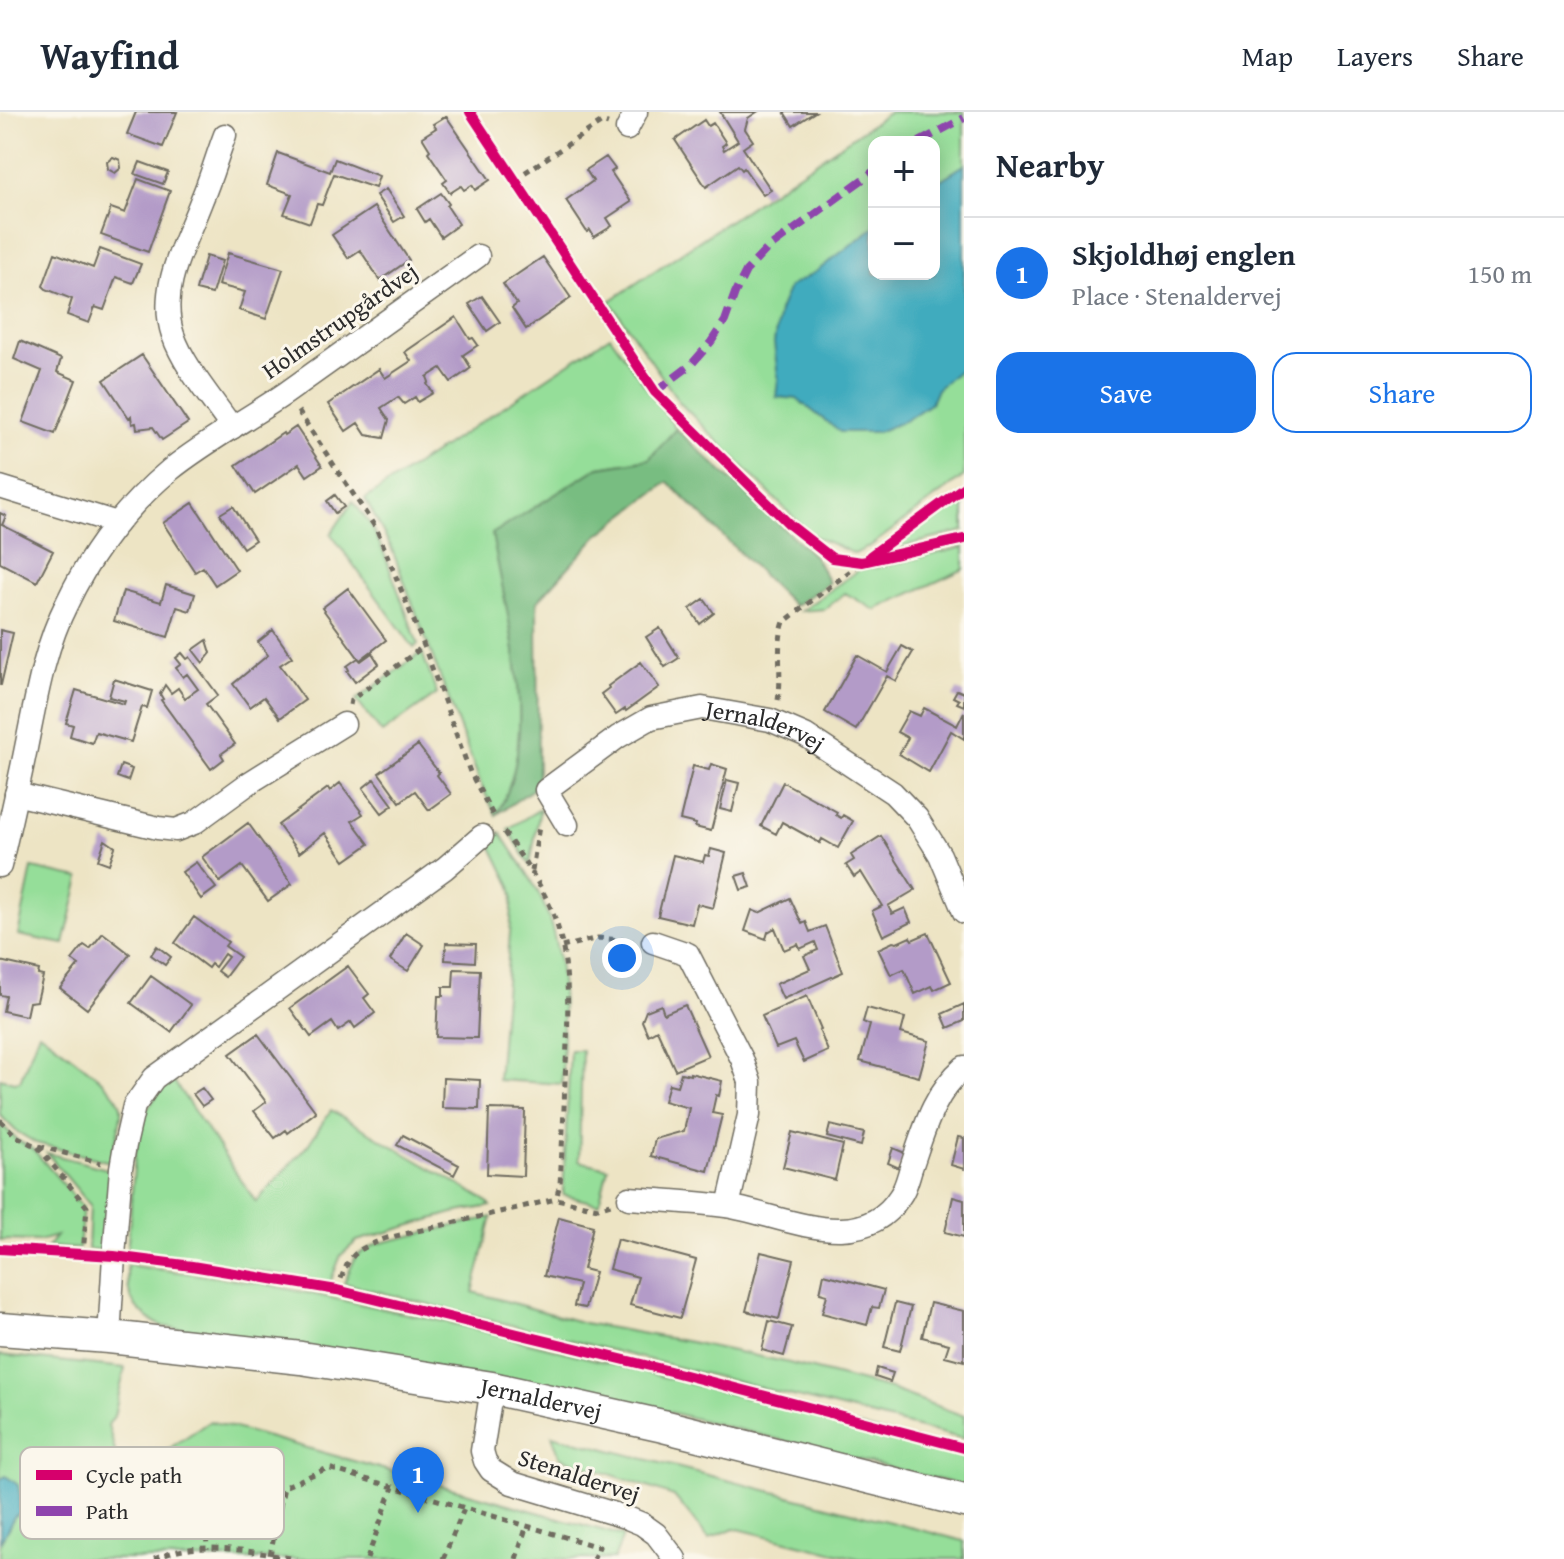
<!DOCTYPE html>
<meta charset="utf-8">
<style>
:root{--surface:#fff;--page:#f6f6f7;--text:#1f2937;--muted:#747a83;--line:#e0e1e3;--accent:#1a73e8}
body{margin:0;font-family:"Gentium Book Plus",serif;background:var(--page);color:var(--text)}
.controls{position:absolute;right:24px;top:24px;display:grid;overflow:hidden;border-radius:16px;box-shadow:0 4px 20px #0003}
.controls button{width:72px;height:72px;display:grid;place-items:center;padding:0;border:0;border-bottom:2px solid var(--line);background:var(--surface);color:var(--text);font:40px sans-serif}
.you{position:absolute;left:622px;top:846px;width:28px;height:28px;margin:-20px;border:6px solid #fff;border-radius:50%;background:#1a73e8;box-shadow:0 0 0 12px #1a73e833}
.badge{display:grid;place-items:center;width:52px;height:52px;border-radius:50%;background:var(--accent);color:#fff;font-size:26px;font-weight:700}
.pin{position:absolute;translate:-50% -66px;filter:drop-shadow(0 2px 4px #0008)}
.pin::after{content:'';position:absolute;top:42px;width:28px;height:24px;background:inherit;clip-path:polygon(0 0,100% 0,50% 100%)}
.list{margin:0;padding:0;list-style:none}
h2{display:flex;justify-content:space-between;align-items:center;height:104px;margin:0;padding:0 32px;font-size:34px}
h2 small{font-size:26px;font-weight:400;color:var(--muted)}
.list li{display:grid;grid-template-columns:52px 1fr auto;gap:24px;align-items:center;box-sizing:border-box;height:112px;padding:0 32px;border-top:2px solid var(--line)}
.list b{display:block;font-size:30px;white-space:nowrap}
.list p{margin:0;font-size:26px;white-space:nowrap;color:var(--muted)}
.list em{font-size:26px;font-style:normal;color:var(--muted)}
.actions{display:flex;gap:16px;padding:24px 32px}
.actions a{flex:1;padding:18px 0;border:2px solid var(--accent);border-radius:24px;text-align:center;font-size:28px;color:var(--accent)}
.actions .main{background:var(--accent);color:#fff}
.map{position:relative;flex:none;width:964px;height:1447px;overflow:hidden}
header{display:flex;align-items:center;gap:48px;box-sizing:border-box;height:112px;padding:0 40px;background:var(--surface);border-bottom:2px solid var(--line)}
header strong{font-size:38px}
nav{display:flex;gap:44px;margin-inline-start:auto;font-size:28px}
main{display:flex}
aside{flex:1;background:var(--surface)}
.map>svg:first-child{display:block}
.green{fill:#95de99;stroke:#608462;stroke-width:2;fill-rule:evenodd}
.forest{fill:#78bd81;stroke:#527456;stroke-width:2}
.water{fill:#3fabbe;stroke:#356b74;stroke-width:2}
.building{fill:#b39bc8}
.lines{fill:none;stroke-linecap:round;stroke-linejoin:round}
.street-casing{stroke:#6f6c61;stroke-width:25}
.secondary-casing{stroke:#6f6c61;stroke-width:35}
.path{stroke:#6f6c61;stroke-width:5;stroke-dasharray:6 6;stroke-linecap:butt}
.street{stroke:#fff;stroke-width:22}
.secondary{stroke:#fff;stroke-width:32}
.quiet{stroke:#8e44ad;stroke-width:8;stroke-dasharray:16 8;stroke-linecap:butt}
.cycleway-casing{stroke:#fbf7ec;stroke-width:15}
.cycleway{stroke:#d6006c;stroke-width:10}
.labels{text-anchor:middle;stroke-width:6;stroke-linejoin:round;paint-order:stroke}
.street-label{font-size:24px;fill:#2b2b2b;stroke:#fbf7ec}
.key{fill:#fbf7ec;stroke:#bdbab2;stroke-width:2}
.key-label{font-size:22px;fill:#2b2b2b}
</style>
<header>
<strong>Wayfind</strong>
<nav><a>Map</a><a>Layers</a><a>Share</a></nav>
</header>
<main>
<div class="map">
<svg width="964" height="1447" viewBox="0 0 964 1447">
<rect width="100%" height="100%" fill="#fbf7ec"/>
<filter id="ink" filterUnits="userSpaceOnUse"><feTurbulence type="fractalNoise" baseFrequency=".0125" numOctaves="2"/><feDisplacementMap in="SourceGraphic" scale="16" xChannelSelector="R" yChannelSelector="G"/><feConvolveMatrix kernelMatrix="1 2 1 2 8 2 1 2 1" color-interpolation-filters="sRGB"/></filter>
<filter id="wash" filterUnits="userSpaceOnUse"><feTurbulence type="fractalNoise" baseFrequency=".006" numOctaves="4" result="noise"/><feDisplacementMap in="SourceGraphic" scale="32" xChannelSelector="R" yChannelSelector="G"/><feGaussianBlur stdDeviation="1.8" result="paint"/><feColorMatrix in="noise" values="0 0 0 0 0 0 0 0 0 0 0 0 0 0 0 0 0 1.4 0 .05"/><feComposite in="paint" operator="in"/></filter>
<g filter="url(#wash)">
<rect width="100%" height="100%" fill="#ede4c4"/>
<path class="green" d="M890,0H964V364L872,433L855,442L811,423L680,291L610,189ZM874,30H934V162H874Z
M610,224L676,317L649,347L599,355L493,422C507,505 543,628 496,703L482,675L391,435L365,387Z
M964,382V419L888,438Z
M353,389L372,415L384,441L418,532L414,536L331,422Z
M964,435V457L875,498L845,481L825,497L801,499L860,457L879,455Z
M422,540L437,582L382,621L356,588Z
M540,697L530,753L508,717Z
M501,721C517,747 537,772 547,801C567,856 563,914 562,972L498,968L513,784L511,774L489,729Z
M32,756L80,766L64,832L18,823Z
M39,920C58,935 117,974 121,995C123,1010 113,1036 110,1050L36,1031L16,1019L0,1003V966L14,970L20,969Z
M570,938H582L579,1049L608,1056L599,1092L563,1083Z
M173,968L256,1090L308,1033L331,998L485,1088L491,1094L453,1101L357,1129L341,1143L330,1171L188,1147L127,1142L135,1043L144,1002L159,980Z
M0,1011L17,1028L33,1037L83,1095L79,1137L47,1135L56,1124L39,1129L0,1128Z
M47,1041L111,1058L104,1138L88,1137L90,1093Z
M492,1105L473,1180L584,1211L690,1230L785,1250L890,1277L964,1304V1327L344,1171L356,1144L376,1132Z
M127,1153L260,1171L451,1211L964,1341V1374L617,1287L161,1214C132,1198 126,1185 127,1153Z
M0,1243L125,1256L114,1304L108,1313L116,1343L147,1361L161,1342L210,1309L623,1424L614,1447H0Z
M552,1323L964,1429V1447H860L734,1416L709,1427L674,1384L560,1345Z"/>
<path class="forest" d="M676,317L815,445L829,471L794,494L668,370L597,424L537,490L538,667L536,675L496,703C543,628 507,505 492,422L599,355L649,347Z"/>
<path class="water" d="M964,53V254L937,277L931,291L906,308L878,320H840L797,287L776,285L778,267L774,231L779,199L789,175L817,159L874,115V162H934V72Z
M6,1364L18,1373L20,1384L19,1401L14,1405L0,1431V1367Z"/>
<g id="blocks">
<path class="building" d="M136,0H177L163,35L127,22Z
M720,0H757L748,6L745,17L753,29L743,36L771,78L763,83L744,56L742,58L738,53L706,75L675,28L704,8L708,14L713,11L726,31L722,34L724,38L738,29Z
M784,0H815L793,14Z
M446,4L490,68L475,78L472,73L464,78L461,74L450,81L443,71L447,68L428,40L430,38L422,25L436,16L433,12Z
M278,41L330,60L335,47L379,64L375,76L334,62L322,93L317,92L310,111L284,102L292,82L267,73Z
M113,45L120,48L121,56L115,61L108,57L107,50Z
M606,45L615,57L611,60L631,90L607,106L612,114L594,125L590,118L587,120L566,88L593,69L586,58Z
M140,50L168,60L163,72L135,62Z
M138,67L170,79L148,140L101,123L111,96L125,101Z
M386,77L404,104L394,110L376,83Z
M441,81L449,92L447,94L459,112L441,125L429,107L425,110L417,97Z
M374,95L409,148L380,168L360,138L348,146L332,123Z
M100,137L141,152L133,171L116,165L104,198L95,195L89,211L67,203L72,187L46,177L43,174L55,141L93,156Z
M228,141L283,157L266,207L239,198L245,180L218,173Z
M206,144L222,149L212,182L196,178Z
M543,145L571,186L526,217L512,196L517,192L503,172Z
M482,184L500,210L487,219L469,192Z
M456,205L470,227L473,226L478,233L463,243L471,256L451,270L441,256L427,265L429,270L427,272L433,281L418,290L415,285L404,292L398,285L381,296L389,308L384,326L366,323L358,311L346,319L328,292L379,257L385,266L411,249L405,240Z
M20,229L61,247L57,260L76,268L55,322L23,310L42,259L14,247Z
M142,243L188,311L162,328L153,315L137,317L136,311L132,312L131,304L129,306L104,268Z
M296,315L322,354L307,364L299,352L255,382L236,353L283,321L284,323Z
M335,383L344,395L335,401L327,389Z
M193,391L237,458L215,473L203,455L195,460L163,411Z
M233,394L255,428L243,436L220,402Z
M0,401L6,404L2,413L53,439L37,470L0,451Z
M166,473L195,482L190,499L177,495L168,525L114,509L123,479L161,490Z
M348,476L386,528L360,548L322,496Z
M704,487L714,501L700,512L690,497Z
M660,516L679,546L665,555L646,525Z
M0,518L13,521L1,573H0Z
M273,518L292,545L280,553L305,588L280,606L264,585L250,595L233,572L268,543L258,530Z
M207,528L211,541L203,551L193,538Z
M902,534L913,540L896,569L887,564L856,618L825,600L857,543L887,560Z
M182,541L187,547L190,545L218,583L206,592L235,632L221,642L224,647L211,657L161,588L163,587L160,582L165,573L171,581L178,576L185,586L198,577L187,562L183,565L176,556L181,552L176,546Z
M372,541L379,552L355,570L347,559L349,558L347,554L358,546L361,549Z
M641,550L659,575L626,599L625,597L616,603L601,582L609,576L608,574Z
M114,567L152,579L147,596L142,595L131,630L96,620L92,631L70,624L73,613L66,611L76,578L124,592L125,589L109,585Z
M957,578L964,581V594L957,591L959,588L953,585Z
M924,596L957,614L964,600V627L951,619L929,660L899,642L908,626L897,620L909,599L920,604Z
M418,633L439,661L437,663L451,682L429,698L415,679L400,690L379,661Z
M711,652L727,657L711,719L695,715L696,712L680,708L693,654L709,658Z
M121,653L132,657L128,669L117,665Z
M374,667L393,693L382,701L363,676Z
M727,668L739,671L732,700L720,697Z
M783,670L837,700L836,703L841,706L843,703L853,709L838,736L822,727L820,731L782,710L776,722L761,714Z
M340,671L363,702L352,709L369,732L345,749L325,721L299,741L278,713L328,676L330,679Z
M248,711L292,772L268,789L242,754L220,770L202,745Z
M881,724L915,778L888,794L892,802L905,796L911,810L883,824L872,799L882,794L861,760L854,765L846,753L854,748L851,743Z
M105,728L115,735L109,752L98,748Z
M711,737L726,741L713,796L697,792L692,812L658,804L673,743L703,750L705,743L709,744Z
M196,750L216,776L201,787L182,760Z
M746,761L751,775L741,778L736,764Z
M790,786L802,812L806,810L810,820L825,814L843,860L783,887L776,872L810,857L804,844L818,838L815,830L800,837L798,832L784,838L775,816L768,820L766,827L745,819L752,798L759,801Z
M194,805L228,830L225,834L240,845L225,865L217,859L228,845L224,842L215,855L211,852L208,856L175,831Z
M103,821L130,842L87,897L60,876L79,853L72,848L84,833L90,837Z
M406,821L424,833L408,859L390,848Z
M928,821L951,870L934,878L932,874L915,882L904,857L891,863L878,837L893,830L897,831L910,825L912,828Z
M446,831L476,832L475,850L445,848Z
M157,834L171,845L165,853L151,843Z
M0,849L39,858L38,863L43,864L37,889L29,890L26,904L3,899L6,884L0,883Z
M348,854L369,882L364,886L375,901L355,916L351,910L338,919L332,910L311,925L290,896Z
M454,857L480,858L477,926L436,925L438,884H443V875H453Z
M151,864L191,893L171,920L131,891Z
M807,884L821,917L819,918L828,939L804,950L794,929L776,936L762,904Z
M964,892V909L948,916L942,902Z
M661,893L664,902L685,893L708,944L675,958L657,918L648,923L642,909L646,899Z
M867,896L905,906L901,921L929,929L919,965L860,949L870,913L863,910Z
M258,922L316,1000L288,1021L286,1018L275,1026L254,999L266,990L230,942Z
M681,961L690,963V961L722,969L719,984L716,983L712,1001L722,1003L708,1059L651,1044L655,1027L684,1019L689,996L664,989L669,972L677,974Z
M443,966L480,968L479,997L442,996Z
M202,976L211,988L202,994L193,982Z
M489,997L525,998L523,1064L487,1062Z
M830,1013L864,1021L861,1034L827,1025Z
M792,1020L843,1033L835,1068L783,1055Z
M403,1023L459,1053L454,1063L397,1033Z
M958,1025L964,1026V1057L951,1053Z
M893,1036L905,1041L899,1056L888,1051Z
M953,1085L964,1088V1125L945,1120Z
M559,1105L593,1114L583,1157L595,1160L585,1196L574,1194L579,1172L544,1164Z
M617,1127L696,1148L680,1206L630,1193L638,1165L609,1157Z
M761,1140L794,1148L779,1207L746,1199Z
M824,1162L884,1178L879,1196L872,1195L867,1213L822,1201L827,1183L820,1181Z
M895,1191L911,1195L900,1239L884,1235Z
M930,1191L964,1199V1249L945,1244L949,1232L922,1225Z
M769,1209L792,1215L784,1244L762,1238Z
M877,1256L893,1261L890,1270L875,1265Z"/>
</g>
</g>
<g filter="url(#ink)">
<use href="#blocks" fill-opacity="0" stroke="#6f6c61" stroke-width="2"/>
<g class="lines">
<g class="street-casing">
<g id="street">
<path d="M627,17L636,0"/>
<path d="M225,23C217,44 211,66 202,87C186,130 157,176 173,223C184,255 213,288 232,316"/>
<path d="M0,375L117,411"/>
<path d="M16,682L158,716L176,718L194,711L249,671L344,612"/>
<path id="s1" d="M567,713L546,678L618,625L651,606L702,596L770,608L805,623L893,681L917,706L940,743L964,800"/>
<path d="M0,754C9,715 18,676 26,636C36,587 44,536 67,491C91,440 127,394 170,358C206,329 248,307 286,281C350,236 414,189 478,144"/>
<path d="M653,830L688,842L742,947L750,970L749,1003L728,1094"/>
<path d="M629,1086C661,1088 694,1090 726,1094C781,1102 861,1147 900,1084C906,1076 908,1065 911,1056C924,1018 933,982 964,955"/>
<path d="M109,1225L114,1144L121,1056L125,1033L134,994L154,966L445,756L482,724"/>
<path d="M492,1276L482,1339L485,1349L491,1358L512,1371L625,1405L642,1412L656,1422L675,1447"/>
</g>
</g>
<g class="secondary-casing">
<g id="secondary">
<path id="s2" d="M0,1217L109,1225L301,1246L492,1276L663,1314L964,1389"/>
</g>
</g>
<path class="path" d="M515,67L602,10L608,12
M298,299L377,418L424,534L470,660L494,705
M778,588C783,562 775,535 784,510L862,450
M350,593L351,588L424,534
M504,720C522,746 540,770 552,799C573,849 568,915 565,968C564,1003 562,1037 560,1072L556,1087
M532,759L539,714
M562,835L598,826L633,829
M0,1008L16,1024L31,1032L101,1051
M38,1035L87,1095L83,1142
M337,1178C349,1143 352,1139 387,1126L556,1087L598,1096L611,1092
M160,1358L206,1409L207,1437
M270,1443L284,1375L328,1356L599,1435L593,1447
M154,1447C162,1444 170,1441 178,1439C216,1431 259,1441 296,1447
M367,1447L393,1375
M443,1447L464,1397
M516,1447L526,1416"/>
<use href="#street" class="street"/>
<use href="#secondary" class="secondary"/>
<path class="quiet" d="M919,30L964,6
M655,280L691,253L711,230L725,209L735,181L746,159L766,138L874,59"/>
<g class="cycleway-casing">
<path id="cycleway" d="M470,0L655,280L790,413L832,446L862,450L964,427
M870,444L964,375
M0,1137L114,1144L192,1154L337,1178L666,1258L964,1336"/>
</g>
<use href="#cycleway" class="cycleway"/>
</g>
</g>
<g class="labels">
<g class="street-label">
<text transform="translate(340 209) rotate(-35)" y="8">Holmstrupgårdvej</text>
<text dy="8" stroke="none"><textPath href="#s1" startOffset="286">Jernaldervej</textPath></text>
<text dy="8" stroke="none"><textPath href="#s2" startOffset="546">Jernaldervej</textPath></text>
<text transform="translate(579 1364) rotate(18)" y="8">Stenaldervej</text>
</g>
</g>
<rect x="20" y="1335" width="264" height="92" rx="12" class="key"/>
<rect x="36" y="1358" width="36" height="10" fill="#d6006c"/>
<rect x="36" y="1394" width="36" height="10" fill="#8e44ad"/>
<g class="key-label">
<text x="86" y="1371">Cycle path</text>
<text x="86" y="1407">Path</text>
</g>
</svg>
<div class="controls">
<button>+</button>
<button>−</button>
</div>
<div class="you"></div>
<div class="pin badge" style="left:418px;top:1401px">1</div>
</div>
<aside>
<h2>Nearby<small></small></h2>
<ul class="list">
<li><span class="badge">1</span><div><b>Skjoldhøj englen</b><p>Place · Stenaldervej</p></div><em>150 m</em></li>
</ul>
<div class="actions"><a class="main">Save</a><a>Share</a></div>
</aside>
</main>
